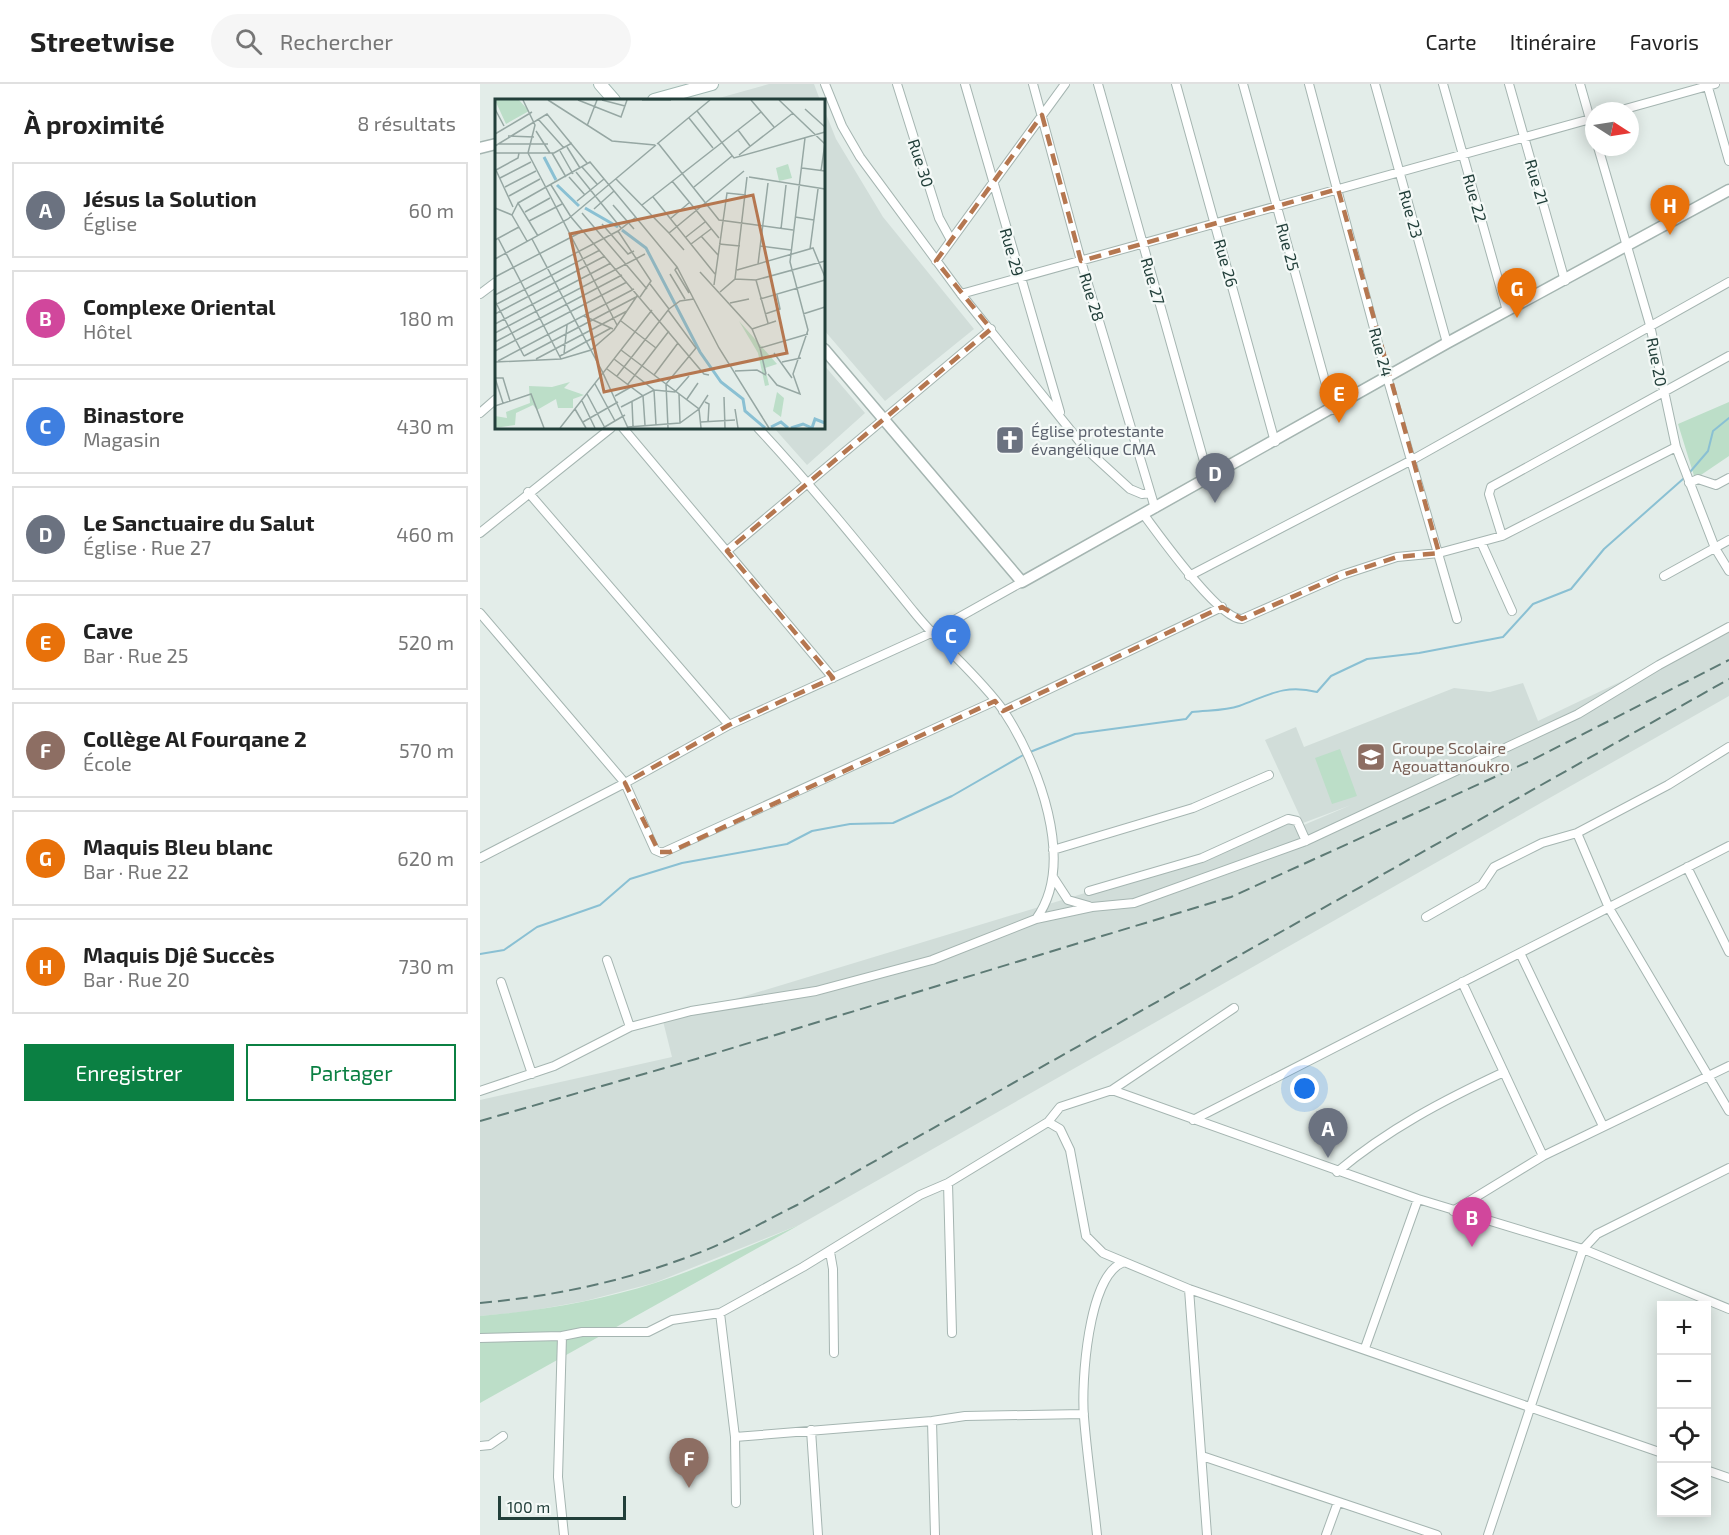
<!DOCTYPE html>
<html lang="fr">
<meta charset="utf-8">
<style>
:root{--surface:#fff;--page:#f6f6f6;--text:#222;--muted:#767676;--line:#e0e0e0;--accent:#0b8043}
body{margin:0;font-family:"Exo 2",sans-serif;background:var(--page);color:var(--text)}
.controls{position:absolute;right:18px;bottom:18px;display:grid;overflow:hidden;border-radius:0px;box-shadow:0 3px 15px #0003}
.controls button{width:54px;height:54px;display:grid;place-items:center;padding:0;border:0;border-bottom:2px solid var(--line);background:var(--surface);color:var(--text);font:30px sans-serif}
.compass{position:absolute;left:1105px;top:18px;width:54px;height:54px;border-radius:50%;background:var(--surface);box-shadow:0 3px 15px #0003;rotate:102deg}
.scale{position:absolute;left:18px;bottom:15px;width:128px;box-sizing:border-box;padding-left:6px;border:3px solid #223f3a;border-top:0;font-size:16px;line-height:21px;white-space:nowrap;color:#223f3a;-webkit-text-stroke:4px #f4f9f7;paint-order:stroke}
.you{position:absolute;left:825px;top:1005px;width:21px;height:21px;margin:-15px;border:4px solid #fff;border-radius:50%;background:#1a73e8;box-shadow:0 0 0 9px #1a73e833}
.badge{display:grid;place-items:center;width:39px;height:39px;border-radius:50%;background:var(--accent);color:#fff;font-size:20px;font-weight:700}
.pin{position:absolute;translate:-50% -50px;filter:drop-shadow(0 2px 3px #0008)}
.pin::after{content:'';position:absolute;top:32px;width:21px;height:18px;background:inherit;clip-path:polygon(0 0,100% 0,50% 100%)}
.list{margin:0;padding:0;list-style:none}
h2{display:flex;justify-content:space-between;align-items:center;height:78px;margin:0;padding:0 24px;font-size:26px}
h2 small{font-size:20px;font-weight:400;color:var(--muted)}
.list li{display:grid;grid-template-columns:39px 1fr auto;gap:18px;align-items:center;box-sizing:border-box;height:96px;margin:0 12px 12px;padding:0 12px;border:2px solid var(--line);border-radius:0px}
.list b{display:block;font-size:22px;white-space:nowrap}
.list p{margin:0;font-size:20px;white-space:nowrap;color:var(--muted)}
.list em{font-size:20px;font-style:normal;color:var(--muted)}
.actions{display:flex;gap:12px;padding:18px 24px}
.actions a{flex:1;padding:14px 0;border:2px solid var(--accent);border-radius:0px;text-align:center;font-size:21px;color:var(--accent)}
.actions .main{background:var(--accent);color:#fff}
.icon{flex:none;width:33px;height:33px;fill:none;stroke:currentColor;stroke-width:2;stroke-linecap:round;stroke-linejoin:round}
.map{position:relative;flex:none;width:1249px;height:1451px;overflow:hidden}
header{display:flex;align-items:center;gap:36px;box-sizing:border-box;height:84px;padding:0 30px;background:var(--surface);border-bottom:2px solid var(--line)}
header strong{font-size:28px}
nav{display:flex;gap:33px;margin-inline-start:auto;font-size:21px}
.search{width:420px;height:54px;background:var(--page);display:flex;align-items:center;gap:15px;box-sizing:border-box;padding:0 21px;border-radius:33px;color:var(--muted);font-size:22px}
main{display:flex}
aside{flex:1;background:var(--surface)}
.map>svg:first-child{display:block}
.built{fill:#d1ddd9}
.green{fill:#bcdec8}
.lines{fill:none;stroke-linecap:round;stroke-linejoin:round}
.stream{stroke:#8ac0d3;stroke-width:2}
.minor-casing{stroke:#a5b5b1;stroke-width:10}
.tertiary-casing{stroke:#a5b5b1;stroke-width:13}
.secondary-casing{stroke:#a1b9b3;stroke-width:14}
.minor{stroke:#fff;stroke-width:8}
.tertiary{stroke:#fff;stroke-width:10}
.secondary{stroke:#fff;stroke-width:12}
.rail{stroke:#5d7a75;stroke-width:2;stroke-dasharray:12 6;stroke-linecap:butt}
.marked{fill:none;stroke:#b57750;stroke-width:4.5;stroke-dasharray:12 8;stroke-linejoin:round}
.labels{text-anchor:middle;stroke-width:4.5;stroke-linejoin:round;paint-order:stroke}
.street-label{font-size:16px;fill:#223f3a;stroke:#f4f9f7}
.worship-label{font-size:16px;fill:#5b616d;stroke:#f4f9f7;text-anchor:start}
.education-label{font-size:16px;fill:#785e54;stroke:#f4f9f7;text-anchor:start}
.inset-river{fill:none;stroke:#8ac0d3;stroke-width:3}
.inset-road{fill:none;stroke:#96a7a3;stroke-width:1.5}
.view{fill:#b57750;fill-opacity:0.15;stroke:#b57750;stroke-width:3}
.inset-edge{fill:none;stroke:#223f3a;stroke-width:3}
</style>
<header>
<strong>Streetwise</strong>
<div class="search"><svg class="icon" aria-label="search" viewBox="0 0 24 24"><circle cx="10" cy="10" r="6"/><path d="M15 15l6 6"/></svg>Rechercher</div>
<nav><a>Carte</a><a>Itinéraire</a><a>Favoris</a></nav>
</header>
<main>
<aside>
<h2>À proximité<small>8 résultats</small></h2>
<ul class="list">
<li><span class="badge" style="background:#6b7280">A</span><div><b>Jésus la Solution</b><p>Église</p></div><em>60 m</em></li>
<li><span class="badge" style="background:#d1479c">B</span><div><b>Complexe Oriental</b><p>Hôtel</p></div><em>180 m</em></li>
<li><span class="badge" style="background:#3f7fe0">C</span><div><b>Binastore</b><p>Magasin</p></div><em>430 m</em></li>
<li><span class="badge" style="background:#6b7280">D</span><div><b>Le Sanctuaire du Salut</b><p>Église · Rue 27</p></div><em>460 m</em></li>
<li><span class="badge" style="background:#e8710a">E</span><div><b>Cave</b><p>Bar · Rue 25</p></div><em>520 m</em></li>
<li><span class="badge" style="background:#8d6e63">F</span><div><b>Collège Al Fourqane 2</b><p>École</p></div><em>570 m</em></li>
<li><span class="badge" style="background:#e8710a">G</span><div><b>Maquis Bleu blanc</b><p>Bar · Rue 22</p></div><em>620 m</em></li>
<li><span class="badge" style="background:#e8710a">H</span><div><b>Maquis Djê Succès</b><p>Bar · Rue 20</p></div><em>730 m</em></li>
</ul>
<div class="actions"><a class="main">Enregistrer</a><a>Partager</a></div>
</aside>
<div class="map">
<svg width="1249" height="1451" viewBox="0 0 1249 1451">
<rect width="100%" height="100%" fill="#e3ede9"/>
<path class="built" d="M289,0H334L340,16H232Z
M344,25L356,55L403,133L494,245L405,317L344,246Z
M344,281L385,329L327,381L294,344H344Z
M1249,541V612L319,1141L174,1199L105,1217L44,1228L0,1232V1016L192,973L183,937L717,775L813,734L819,743L871,721L823,739L785,656L816,643L824,663L974,604L1010,608L1043,599L1058,637L1161,588Z"/>
<path class="green" d="M1249,318V372L1215,395L1198,340Z
M860,665L877,712L852,720L835,674Z
M319,1141L0,1319V1232C59,1227 119,1217 175,1199C224,1183 272,1161 319,1141Z"/>
<g class="lines">
<path class="stream" d="M1210,388L1228,367L1233,347L1249,334
M550,668L595,650L706,635L712,628C726,626 745,627 759,622C789,611 804,600 837,608L851,592L887,575L939,569L1023,553L1053,520L1091,505L1124,465L1203,395
M0,870L24,866L57,843L120,821L150,795L202,779L307,760L332,747L370,740L413,739L472,712L545,670"/>
<g class="minor-casing">
<path id="minor" d="M345,0L362,42L380,73L481,210L604,363L650,405L662,410L670,409
M417,0L459,134L471,156
M485,0L580,328
M553,0L601,177L675,424
M618,0L729,395
M696,0L795,358
M763,0L853,326
M829,0L907,293L977,535
M895,0L967,259
M963,0L1027,227
M1029,0L1085,197
M1100,0L1114,49
M1227,0L1249,77
M1138,27L1235,0
M1118,63L1170,241L1196,363L1235,464L1249,487
M456,177L585,0
M0,210L16,198
M481,210L1114,34
M0,329L16,315
M143,344L353,594
M278,344C333,403 383,465 434,528C461,562 498,591 523,626C558,678 597,779 556,835
M1209,399L1218,395L1236,401L1249,394
M48,408L249,641
M664,431C679,451 739,536 762,535L862,491L917,473L959,469L1022,452L1196,363
M0,449L131,344
M1022,452L1009,410L1011,403L1249,272
M1001,458L1032,527
M247,467L511,245
M709,492L932,376L1249,198
M1184,492L1249,456
M0,529L145,699L175,766L182,769L515,617
M523,627L742,523
M1249,663L1188,701L1097,749L1129,824L1249,1027
M573,766L713,724L789,691
M0,774L145,699L249,641L451,549L542,498
M1207,783L1249,868
M573,793L588,816L609,822
M609,807L722,774L808,735L817,737L826,757
M946,833L1002,801L1014,783L1062,759L1097,749
M1040,869L1123,1042
M127,876L150,943
M21,898L52,990
M982,898L1063,1072
M632,1006L938,1115L1103,1165L1249,1225
M0,1007L74,982L150,943L211,927L336,907L452,876L556,835L612,823L654,819L826,757L1098,630L1179,581L1249,543
M713,1036L1249,762
M568,1038L580,1045L590,1066L606,1152L623,1169L709,1205L1182,1369
M857,1088C908,1045 964,1016 1024,988
M468,1099L472,1249
M973,1127L1063,1072L1249,982
M350,1168L353,1185L354,1269
M709,1205L727,1451
M240,1229L255,1353L256,1419
M0,1254L82,1252
M885,1264L938,1115
M452,1337L455,1451
M331,1346L338,1451
M255,1353L452,1337L485,1332L604,1330
M0,1362L10,1361L23,1352
M722,1372L957,1451
M1226,1386L1249,1394
M84,1451L78,1393L82,1252L102,1248H168L192,1236L240,1229L323,1183L440,1111L468,1099L568,1038L580,1023L632,1006L754,924
M617,1451C613,1412 607,1372 604,1333C601,1299 608,1193 642,1179
M846,1451L858,1418
M1008,1451L1103,1165L1117,1150L1249,1084"/>
</g>
<g class="tertiary-casing">
<path id="tertiary" d="M0,64L16,60
M344,265L542,498L967,259L1249,106"/>
</g>
<g class="secondary-casing">
<path id="secondary" d="M120,0L134,16
M174,16L232,0"/>
</g>
<use href="#minor" class="minor"/>
<use href="#tertiary" class="tertiary"/>
<use href="#secondary" class="secondary"/>
<path class="rail" d="M0,1037L216,975L751,813L1052,676L1249,576
M0,1219C78,1212 154,1195 226,1166C257,1153 287,1136 317,1121L1249,595"/>
</g>
<path class="marked" d="M562,31L601,177L858,105L959,469L917,473L862,491L762,535L742,523L523,627L515,617L190,768H179L145,699L249,641L353,594L247,467L511,245L456,177Z"/>
<defs>
<g id="church-square" transform="scale(1.5)"><rect x="-9" y="-9" width="18" height="18" rx="4" fill="#6b7280" stroke="#f4f9f7"/><path d="M-1.2-6h2.4v3.5h3.3v2.4h-3.3V6h-2.4V-.1h-3.3v-2.4h3.3Z" fill="#fff"/></g>
<g id="school-square" transform="scale(1.5)"><rect x="-9" y="-9" width="18" height="18" rx="4" fill="#8d6e63" stroke="#f4f9f7"/><path d="M0-5L7-2L0 1L-7-2ZM-4 1L0 2.5L4 1V4Q0 6-4 4Z" fill="#fff"/></g>
</defs>
<g fill-rule="evenodd">
<use href="#church-square" x="530" y="356"/>
<use href="#school-square" x="891" y="673"/>
</g>
<g class="labels">
<g class="street-label">
<text transform="translate(441 79) rotate(72)" y="6">Rue 30</text>
<text transform="translate(1057 98) rotate(74)" y="6">Rue 21</text>
<text transform="translate(995 114) rotate(74)" y="6">Rue 22</text>
<text transform="translate(931 130) rotate(74)" y="6">Rue 23</text>
<text transform="translate(808 163) rotate(75)" y="6">Rue 25</text>
<text transform="translate(532 168) rotate(74)" y="6">Rue 29</text>
<text transform="translate(746 179) rotate(74)" y="6">Rue 26</text>
<text transform="translate(673 197) rotate(74)" y="6">Rue 27</text>
<text transform="translate(612 213) rotate(73)" y="6">Rue 28</text>
<text transform="translate(901 268) rotate(75)" y="6">Rue 24</text>
<text transform="translate(1177 278) rotate(79)" y="6">Rue 20</text>
</g>
<g class="worship-label">
<text x="551" y="353">Église protestante<tspan x="551" dy="18">évangélique CMA</tspan></text>
</g>
<g class="education-label">
<text x="912" y="670">Groupe Scolaire<tspan x="912" dy="18">Agouattanoukro</tspan></text>
</g>
</g>
<g transform="translate(15 15)">
<rect width="330" height="330" fill="#e3ede9"/>
<path d="M0,1H24L34,12L11,25ZM293,65L297,79L284,82L281,69ZM244,222L282,265L270,269L274,286L270,287L263,254ZM75,283L69,289L89,296L78,300V309H63L61,300L42,311L38,306L21,314L20,326L0,329V317L12,319L11,313L35,304L34,287L57,288ZM282,293L289,299L286,318L278,312Z" fill="#bcdec8"/>
<path class="inset-river" d="M49,58L61,81M62,86L84,107M90,109L123,128M127,131L151,149L205,253L226,283L248,300L250,312L270,329M276,328L286,323L293,329M296,329L308,325L317,329L320,320L330,324"/>
<path class="inset-road" d="M28,1L40,26L33,54L122,226M53,1L117,42L160,46M83,1L126,18L132,1M107,1L130,7M147,1H176M256,1L279,28M284,1L330,45M0,10L9,27M310,10L330,28M202,12L239,59L330,33M194,19L218,49M43,20L69,49M92,27L102,1M243,31L255,47M41,32L55,54M0,35L37,13M13,37L39,38M163,44L224,121L298,131M3,45H53M162,45L215,1M0,47L52,15L92,64M72,48L85,69M65,52L78,75M0,54H59L77,44M57,54L71,78M244,56L298,14M87,68L102,85M0,69L18,108M307,69L330,72M1,71L23,59L24,54M326,72L330,44M81,73L126,129M74,78L90,96M254,78L330,90M5,79L36,63M121,80L174,134L249,72M177,82L224,139M56,86L76,118L209,275L214,276M10,88L41,72M199,88L237,57M14,97L45,80M158,98L220,175M82,102L109,80M23,104L95,63L182,168L224,249L274,329M118,106L139,130M147,106L266,13M0,109L17,116M99,110L119,92M30,113L55,99M87,114L152,190M300,118L319,121M175,120L195,103M34,122L67,105M107,125L133,155L139,152M286,130L291,86M123,132L156,182L145,198M174,134L189,151M206,137L223,156M191,138L210,123M3,139L66,260M37,140L108,274L65,329M0,141L24,128M32,142L17,116L23,104L43,137M196,145L216,130M224,145L245,147M265,147L296,151M315,150L323,90M0,160L73,120L161,46M263,165L273,84M182,168L180,171L194,194M242,171L318,149L330,178M205,173L257,230L265,249L313,235M175,175L190,200M0,178L88,132M240,180L261,181L330,162M261,181L273,224M155,185L174,210M219,186L232,94L251,96M225,193L240,180L252,78M0,196L123,132L141,118M265,200L330,181M0,202L29,257M235,204L254,200M0,206L105,151M173,211L201,249L171,285L173,329M0,215L110,157M270,215L285,210L282,196M308,215L330,208M89,217L118,230M126,222L161,249M0,225L116,164M257,230L281,222M0,234L150,155M0,243L127,176M265,249L271,275M126,251L204,310L206,329M0,252L132,183M279,254L297,279M69,255L72,226M29,257L143,197M65,257L116,229M41,260L132,212M119,260L159,291L161,326M3,262L139,190M0,263L66,260L96,251L119,231L142,197M287,263L306,259M112,270L148,297L150,326M240,272L262,271L271,276M273,275L282,286L305,295L298,275L313,231L295,163L310,39M159,276L183,244M122,277L174,210L185,202L199,200M0,279H8L15,302M0,279L8,304M100,285L120,322M133,285L174,232M92,295L110,329M184,295L185,324M120,297L136,288M229,298L230,329M192,300L203,284M87,302L100,329M137,303L138,327M210,303L214,305L213,323M0,307L36,295L49,329M126,308L159,291L180,293L194,277M80,310L91,329M240,310L243,329M88,323L123,303M206,323L240,321M133,328L185,324L204,310L213,296M108,329L130,316M133,329L108,274L157,211"/>
<path class="view" d="M258,96L292,254L109,293L75,135Z"/>
<rect width="330" height="330" class="inset-edge"/>
</g>
</svg>
<div class="controls">
<button>+</button>
<button>−</button>
<button><svg class="icon" aria-label="locate" viewBox="0 0 24 24"><circle cx="12" cy="12" r="6"/><path d="M12 2v4M12 18v4M2 12h4M18 12h4"/></svg></button>
<button><svg class="icon" aria-label="layers" viewBox="0 0 24 24"><path d="M12 4l9 5-9 5-9-5zM3 14l9 5 9-5"/></svg></button>
</div>
<svg class="compass" viewBox="-18 -18 36 36"><path d="M0-13l5 13h-10z" fill="#e53935"/><path d="M0 13l5-13h-10z" fill="#767676"/></svg>
<div class="scale">100 m</div>
<div class="you"></div>
<div class="pin badge" style="left:848px;top:1074px;background:#6b7280">A</div>
<div class="pin badge" style="left:992px;top:1163px;background:#d1479c">B</div>
<div class="pin badge" style="left:471px;top:581px;background:#3f7fe0">C</div>
<div class="pin badge" style="left:735px;top:419px;background:#6b7280">D</div>
<div class="pin badge" style="left:859px;top:339px;background:#e8710a">E</div>
<div class="pin badge" style="left:209px;top:1404px;background:#8d6e63">F</div>
<div class="pin badge" style="left:1037px;top:234px;background:#e8710a">G</div>
<div class="pin badge" style="left:1190px;top:151px;background:#e8710a">H</div>
</div>
</main>
